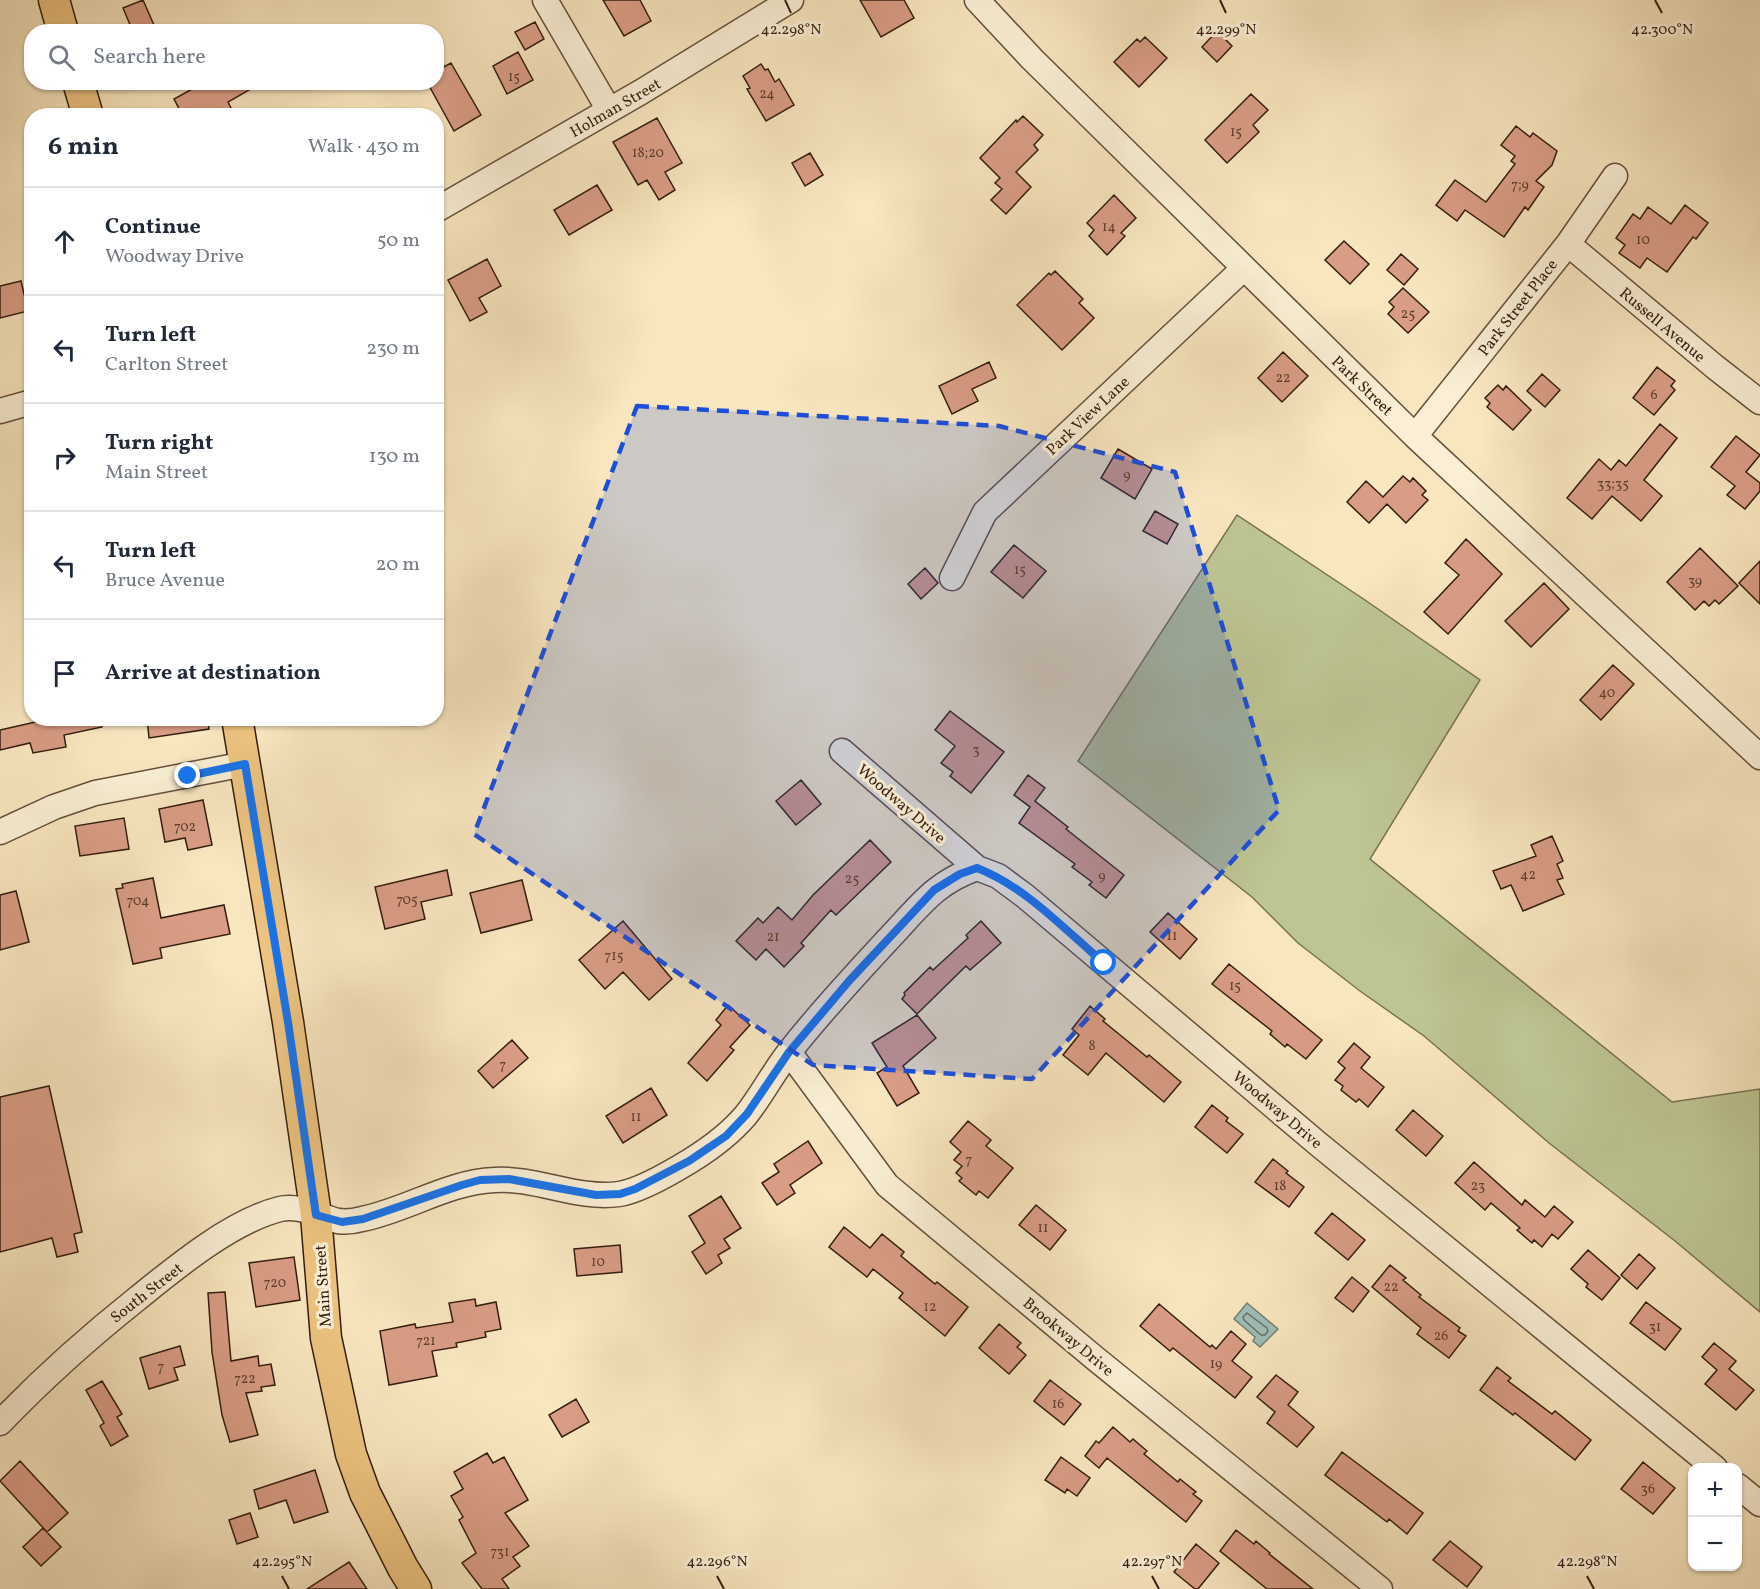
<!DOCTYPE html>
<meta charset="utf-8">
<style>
:root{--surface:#fff;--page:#f6f6f7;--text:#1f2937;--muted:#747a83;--line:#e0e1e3}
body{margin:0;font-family:Vollkorn,serif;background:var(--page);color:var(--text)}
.controls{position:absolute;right:18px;bottom:18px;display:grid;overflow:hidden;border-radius:12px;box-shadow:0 2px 4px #0004}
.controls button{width:54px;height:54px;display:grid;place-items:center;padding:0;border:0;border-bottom:2px solid var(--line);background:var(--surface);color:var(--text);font:30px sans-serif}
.stop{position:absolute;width:18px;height:18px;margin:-14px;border:4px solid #1a73e8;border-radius:50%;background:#fff}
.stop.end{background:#1a73e8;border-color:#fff;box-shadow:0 2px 6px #0008}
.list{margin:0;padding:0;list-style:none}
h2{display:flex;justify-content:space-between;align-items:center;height:78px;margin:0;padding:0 24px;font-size:26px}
h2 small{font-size:20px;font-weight:400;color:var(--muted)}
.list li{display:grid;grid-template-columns:39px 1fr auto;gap:18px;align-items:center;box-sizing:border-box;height:108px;padding:0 24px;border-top:2px solid var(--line)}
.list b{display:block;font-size:22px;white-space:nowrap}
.list p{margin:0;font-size:20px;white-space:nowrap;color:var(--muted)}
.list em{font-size:20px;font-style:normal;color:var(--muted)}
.icon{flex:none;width:33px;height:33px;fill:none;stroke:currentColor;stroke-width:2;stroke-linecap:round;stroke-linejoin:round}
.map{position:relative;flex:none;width:1760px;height:1589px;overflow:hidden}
.search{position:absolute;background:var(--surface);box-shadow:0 2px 4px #0004;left:24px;top:24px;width:420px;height:66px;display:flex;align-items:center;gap:15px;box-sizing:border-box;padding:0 21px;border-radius:24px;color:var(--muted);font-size:22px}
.panel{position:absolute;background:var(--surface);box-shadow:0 2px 4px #0004;left:24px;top:108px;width:420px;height:618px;border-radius:24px}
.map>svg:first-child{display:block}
.green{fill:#bdc592;stroke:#787152;stroke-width:1.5}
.water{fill:#9ebeb6;stroke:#747e74;stroke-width:1.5}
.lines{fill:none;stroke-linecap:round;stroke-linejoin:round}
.shore{stroke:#696e64;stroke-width:1.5}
.building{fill:#d99d85;stroke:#341d11;stroke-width:1.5}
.minor-casing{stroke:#654f3c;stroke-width:27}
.major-casing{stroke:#341d11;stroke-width:33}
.minor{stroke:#faefd5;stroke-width:24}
.major{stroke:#ecc380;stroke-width:30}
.route{stroke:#1a73e8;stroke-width:8}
.marked{fill:#1d4ed8;fill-opacity:0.2;stroke:#1d4ed8;stroke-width:4.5;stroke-dasharray:12 8;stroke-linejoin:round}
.ticks{fill:none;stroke:#341d11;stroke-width:2}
.labels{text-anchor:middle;stroke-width:6;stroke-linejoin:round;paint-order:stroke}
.number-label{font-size:14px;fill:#5d3d2e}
.street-label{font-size:16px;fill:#341d11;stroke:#faefd5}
.ticks-label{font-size:15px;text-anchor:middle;fill:#341d11;stroke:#faefd5;stroke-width:6;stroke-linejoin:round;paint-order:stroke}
</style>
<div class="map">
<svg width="1760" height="1589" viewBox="0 0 1760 1589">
<rect width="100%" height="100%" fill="#f8e6bf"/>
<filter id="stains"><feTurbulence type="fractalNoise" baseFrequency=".00333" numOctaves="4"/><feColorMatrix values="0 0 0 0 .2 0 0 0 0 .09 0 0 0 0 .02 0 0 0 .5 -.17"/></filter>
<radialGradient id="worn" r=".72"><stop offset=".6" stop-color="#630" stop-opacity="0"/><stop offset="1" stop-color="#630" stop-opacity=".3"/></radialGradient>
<path class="green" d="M1237,515L1365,600L1480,680L1370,859L1672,1102L1760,1089V1312L1675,1241L1549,1143L1424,1036L1360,991L1298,943L1252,897L1078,761Z"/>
<path class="water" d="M1247,1303L1278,1329L1260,1347L1253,1341L1255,1337L1234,1319Z"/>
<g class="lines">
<path class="shore" d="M1247,1313L1267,1328L1268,1331L1265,1335H1261L1244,1320L1243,1317Z"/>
</g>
<path class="building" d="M143,0L157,32H133L123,8Z
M603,0H640L651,21L624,36Z
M860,0H904L914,18L881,37Z
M535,22L544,39L525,50L515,32Z
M1217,31L1232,46L1217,62L1202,47Z
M1145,37L1167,58L1139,87L1114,62L1137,39L1140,42Z
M518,52L533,80L507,94L493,66Z
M451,63L481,115L454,131L427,82H436V71Z
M761,64L765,70L768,69L775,82L779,79L794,105L766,121L747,89L750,88L743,76Z
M205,82H263L228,102L235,116H183L174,99Z
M1251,94L1268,110L1253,125L1259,132L1227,163L1205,140Z
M1023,116L1043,135L1034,145L1038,150L1016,172L1031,187L1006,214L991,200L1002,189L995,183L1000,178L980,158L1016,120L1017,122Z
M657,118L682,163L665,172L675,190L659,200L647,180L638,185L613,142Z
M1516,126L1530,137L1533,133L1557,151L1552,165L1536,181L1544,187L1528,210L1525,207L1504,237L1465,210L1457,221L1436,205L1455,180L1486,202L1515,164L1511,161L1515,156L1501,145Z
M810,153L823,175L805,186L792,163Z
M597,185L612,210L569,235L554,210Z
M1114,195L1136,218L1121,233L1125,236L1107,255L1089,236L1094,230L1087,223Z
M1685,205L1708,223L1696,239L1693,237L1667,272L1647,258L1640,268L1619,253L1625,245L1616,238L1633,214L1640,219L1648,207L1671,224Z
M1344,241L1369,264L1350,284L1325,260Z
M1401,254L1418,269L1404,285L1387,270Z
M487,259L501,286L479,298L487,312L470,321L448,280Z
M1055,271L1083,299L1079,303L1094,318L1062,350L1017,305L1049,273L1051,275Z
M21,281L28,311L0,318V286Z
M1403,288L1429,312L1408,333L1388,314L1394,307L1389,302Z
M1283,352L1308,376L1282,402L1258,378Z
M989,362L996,378L972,389L978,401L952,414L939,386Z
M1657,367L1675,381L1671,386L1675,390L1654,415L1633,398Z
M1542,374L1560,390L1545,407L1527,391Z
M1498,385L1503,390L1506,386L1531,410L1513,430L1487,407L1490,403L1485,398Z
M1660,424L1677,438L1644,480L1662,496L1641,521L1612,496L1592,519L1567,498L1599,459L1611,470L1619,460L1626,466Z
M1736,436L1760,455L1746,472L1760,483V491L1745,509L1727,495L1735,486L1711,467Z
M1118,449L1152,469L1135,499L1101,478Z
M1403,476L1410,482L1413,478L1426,491L1422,495L1428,500L1406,523L1387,504L1369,523L1347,502L1366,481L1383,497Z
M1155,511L1178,524L1167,544L1143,531Z
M1466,539L1502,574L1448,634L1424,612L1459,575L1445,563Z
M1014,545L1046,571L1023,598L991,572Z
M1700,548L1738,586L1719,604L1715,600L1709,606L1704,601L1695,610L1667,582Z
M1760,561V604L1739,583Z
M925,568L938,583L921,599L908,584Z
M1544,583L1569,609L1531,647L1505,621Z
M1613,665L1634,684L1601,720L1580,700Z
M950,711L1004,752L971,793L950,776L953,772L941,763L955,746L935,730Z
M53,718H102V727L64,735L66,747L33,753L30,743L0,750V730Z
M147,718H208L209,729L149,738Z
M1028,775L1045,788L1035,801L1068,827L1066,829L1124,875L1106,898L1089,885L1092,882L1072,867L1075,864L1019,823L1030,807L1014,795Z
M801,780L821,804L796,825L776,801Z
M203,800L212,845L188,850L185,838L165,842L159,809Z
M124,818L129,849L80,856L75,826Z
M1552,836L1563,861L1557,864L1563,878L1557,880L1564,894L1523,911L1511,885L1501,889L1493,871L1536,856L1531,845Z
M870,840L891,862L836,915L831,910L801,943L804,946L784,967L766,949L756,960L736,941L758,918L763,923L778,907L792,920L813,895Z
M447,870L452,895L421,902L425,919L385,929L375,887Z
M153,878L161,918L224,905L230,934L160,948L162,958L133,964L116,889L123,888L122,884Z
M522,880L532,920L481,933L470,893Z
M16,891L29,942L0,950V895Z
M1168,913L1197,939L1180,959L1150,932Z
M623,921L672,979L649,1000L623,972L605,989L579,960Z
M981,921L1001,943L970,970L966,966L917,1014L902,999L905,995L904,993L930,967L933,970L968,938L966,935Z
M1229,964L1322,1040L1306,1059L1287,1044L1285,1047L1270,1034L1272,1031L1212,984Z
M728,1005L750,1025L730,1047L734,1050L707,1081L688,1063L721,1025L716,1020Z
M1090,1006L1105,1019L1103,1021L1147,1057L1149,1055L1181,1082L1164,1102L1106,1053L1088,1075L1063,1055L1079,1035L1072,1029Z
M917,1015L936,1038L903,1066L919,1093L897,1106L877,1073L887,1067L872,1043Z
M512,1040L528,1058L493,1088L478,1071Z
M1354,1043L1370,1057L1361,1068L1384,1087L1368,1107L1359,1099L1356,1102L1341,1090L1343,1086L1335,1080L1345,1068L1338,1062Z
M49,1086L82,1232L74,1234L78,1252L57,1257L52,1238L0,1252V1097Z
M651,1088L667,1115L623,1143L606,1116Z
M1212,1105L1228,1118L1226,1121L1243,1134L1227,1153L1195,1127Z
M1413,1110L1443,1136L1426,1156L1396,1130Z
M968,1121L991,1140L986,1146L1013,1168L988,1198L979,1191L976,1195L959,1181L962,1178L956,1173L962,1166L954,1160L961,1152L950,1142Z
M808,1141L822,1163L790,1185L795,1193L777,1205L762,1183L779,1172L774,1164Z
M1273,1159L1288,1171L1286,1173L1304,1187L1289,1207L1255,1182Z
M1474,1162L1522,1205L1525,1200L1545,1217L1554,1206L1573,1222L1558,1239L1552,1234L1542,1247L1534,1240L1532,1243L1517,1230L1520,1228L1491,1203L1485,1210L1455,1183Z
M721,1196L741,1228L724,1239L730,1248L718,1255L722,1263L706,1274L692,1252L705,1243L689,1216Z
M1036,1205L1066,1230L1050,1250L1019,1225Z
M1332,1213L1365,1240L1348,1260L1315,1233Z
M844,1227L870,1248L882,1234L904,1252L901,1256L935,1284L937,1282L968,1307L945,1336L899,1298L903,1293L873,1269L867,1277L829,1247Z
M620,1245L622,1272L577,1276L574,1249Z
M1588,1250L1620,1278L1602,1300L1586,1287L1588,1284L1571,1269Z
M1639,1254L1655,1268L1637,1289L1621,1275Z
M294,1257L300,1300L256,1307L249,1263Z
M1390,1265L1406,1278L1403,1280L1421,1295L1419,1297L1460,1328L1458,1331L1466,1336L1449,1358L1417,1334L1421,1328L1372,1287Z
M1352,1277L1369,1291L1353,1312L1335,1298Z
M225,1292L231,1361L258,1356L259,1366L271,1364L275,1385L261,1387L262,1391L246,1393L258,1435L230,1442L222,1415L212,1352L208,1293Z
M475,1299L476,1306L496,1302L501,1329L485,1332L486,1337L456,1343L457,1347L432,1351L437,1376L389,1385L380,1331L415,1324L416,1328L453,1322L449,1303Z
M1646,1302L1681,1329L1665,1350L1630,1323Z
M1159,1304L1210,1347L1212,1345L1216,1349L1231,1331L1246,1344L1232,1361L1252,1377L1235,1398L1173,1348L1170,1351L1140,1326Z
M999,1324L1021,1343L1017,1347L1026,1355L1009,1374L979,1348Z
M1714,1343L1736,1361L1729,1369L1754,1390L1736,1410L1705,1384L1717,1370L1702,1357Z
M180,1346L185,1365L174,1368L178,1380L149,1389L140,1358Z
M1497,1367L1511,1378L1508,1381L1552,1414L1555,1411L1591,1440L1575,1460L1515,1413L1513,1415L1480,1390Z
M1276,1375L1298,1392L1288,1405L1314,1427L1297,1447L1267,1423L1275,1412L1257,1397Z
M1050,1380L1081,1404L1064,1425L1034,1401Z
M102,1381L122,1414L117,1417L128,1436L111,1446L100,1426L104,1423L86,1390Z
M576,1399L589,1422L562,1437L549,1415Z
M1113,1427L1130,1442L1133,1439L1147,1451L1144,1454L1178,1482L1180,1479L1196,1492L1193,1494L1202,1501L1186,1522L1107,1458L1099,1468L1085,1456L1096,1441L1099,1443Z
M1342,1452L1423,1513L1407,1534L1389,1519L1387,1522L1325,1475Z
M487,1453L493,1463L504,1457L528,1500L505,1513L529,1546L513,1557L520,1566L502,1579L509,1589H482L462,1563L476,1553L459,1520L463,1517L451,1496L463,1489L454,1472Z
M1061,1457L1090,1478L1077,1496L1067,1489L1065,1493L1045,1480Z
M20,1461L68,1513L47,1532L0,1481Z
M1643,1462L1675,1488L1653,1514L1621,1489Z
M315,1470L328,1512L294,1523L286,1500L259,1509L254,1490Z
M250,1513L258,1537L237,1544L229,1520Z
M43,1528L61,1547L41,1566L23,1547Z
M1236,1530L1254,1544L1256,1541L1270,1553L1269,1554L1313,1589H1267L1220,1551Z
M1450,1541L1482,1567L1467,1587L1433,1560Z
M1196,1544L1219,1563L1198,1589H1195L1174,1572Z
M349,1562L367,1589H307Z"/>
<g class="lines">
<g class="minor-casing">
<path id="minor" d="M545,0L609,110
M977,0L1032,59L1415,436L1760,757
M436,210L641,92L791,0
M1568,244L1715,367L1760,402
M0,411L32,402
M1415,436L1568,244L1615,176
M952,578L985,512L1244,268
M842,751L977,868L998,876L1025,896L1317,1143L1715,1468
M0,832L54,807L95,793L245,764
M789,1052L887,1185L1096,1359L1380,1589
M0,1423C43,1378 89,1337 138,1298C176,1267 232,1221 280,1209C299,1204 320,1217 338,1221C346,1222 355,1221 362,1219C407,1210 448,1182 494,1180C536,1177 577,1200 619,1194C640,1191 672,1172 690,1161C711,1148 730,1134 746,1115C762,1095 774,1071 790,1051C822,1010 858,972 894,933C922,903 937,882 977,868
M1738,1486L1760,1504"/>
</g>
<g class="major-casing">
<path id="major" d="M54,0L63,32
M78,82L88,116
M237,718L288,1022L316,1215L326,1338L351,1454L365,1493L403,1568L416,1589"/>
</g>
<use href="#minor" class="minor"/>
<use href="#major" class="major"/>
</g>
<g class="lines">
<path class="route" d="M188,776L245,764L288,1022L316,1215L342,1222L363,1219L462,1185L480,1180L509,1179L596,1195L620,1194L635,1189L689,1161L726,1136L747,1114L789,1052L849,981L934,890L960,874L977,868C1026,887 1065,930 1104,963"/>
</g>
<path class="marked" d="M637,406L999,426L1175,472L1279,810L1032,1079L813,1065L474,834Z"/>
<path class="ticks" d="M785,0L791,13M1220,0L1226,13M1655,0L1662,13M282,1576L289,1589M717,1576L724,1589M1152,1576L1159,1589M1587,1576L1594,1589"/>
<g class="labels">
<g class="number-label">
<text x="514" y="81">15</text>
<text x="767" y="98">24</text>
<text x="1236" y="136">15</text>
<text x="648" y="157">18;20</text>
<text x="1520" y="189">7;9</text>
<text x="1109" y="231">14</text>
<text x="1643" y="244">10</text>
<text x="1408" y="318">25</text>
<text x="1283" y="382">22</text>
<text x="1654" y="399">6</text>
<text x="1127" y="479">9</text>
<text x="1613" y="488">33;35</text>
<text x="1020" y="574">15</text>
<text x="1695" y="585">39</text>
<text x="1607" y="697">40</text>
<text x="976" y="754">3</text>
<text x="185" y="831">702</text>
<text x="1528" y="879">42</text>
<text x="1102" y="880">9</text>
<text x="852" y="883">25</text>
<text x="407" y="904">705</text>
<text x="138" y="905">704</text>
<text x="1172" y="940">11</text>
<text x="773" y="941">21</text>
<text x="614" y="960">715</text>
<text x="1235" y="990">15</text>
<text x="1092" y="1050">8</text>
<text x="503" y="1069">7</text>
<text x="636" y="1121">11</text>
<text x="969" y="1164">7</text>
<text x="1280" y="1190">18</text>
<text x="1478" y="1190">23</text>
<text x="1043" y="1232">11</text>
<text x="598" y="1266">10</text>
<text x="275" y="1287">720</text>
<text x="1391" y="1291">22</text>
<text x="930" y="1311">12</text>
<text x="1655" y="1331">31</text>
<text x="1441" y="1340">26</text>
<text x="426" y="1345">721</text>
<text x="1216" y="1368">19</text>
<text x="161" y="1371">7</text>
<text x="245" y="1383">722</text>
<text x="1058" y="1408">16</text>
<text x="1648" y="1493">36</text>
<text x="500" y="1556">731</text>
</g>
<g class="street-label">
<text transform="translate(615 107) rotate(-30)" y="6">Holman Street</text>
<text transform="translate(1517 307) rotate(-52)" y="6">Park Street Place</text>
<text transform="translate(1663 324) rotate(40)" y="6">Russell Avenue</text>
<text transform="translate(1363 385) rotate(44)" y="6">Park Street</text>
<text transform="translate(1087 415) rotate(-43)" y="6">Park View Lane</text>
<text transform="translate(902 803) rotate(41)" y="6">Woodway Drive</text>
<text transform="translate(1278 1109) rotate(40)" y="6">Woodway Drive</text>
<text transform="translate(322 1286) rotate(-94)" y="6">Main Street</text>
<text transform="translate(146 1292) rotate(-38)" y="6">South Street</text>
<text transform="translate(1069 1336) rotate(40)" y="6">Brookway Drive</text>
</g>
</g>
<g class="ticks-label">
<text x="791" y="34">42.298°N</text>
<text x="1226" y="34">42.299°N</text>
<text x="1662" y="34">42.300°N</text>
<text x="282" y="1566">42.295°N</text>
<text x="717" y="1566">42.296°N</text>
<text x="1152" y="1566">42.297°N</text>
<text x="1587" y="1566">42.298°N</text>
</g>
<rect width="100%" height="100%" filter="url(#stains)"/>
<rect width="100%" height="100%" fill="url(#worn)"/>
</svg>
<div class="controls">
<button>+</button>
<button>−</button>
</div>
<div class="stop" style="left:1104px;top:963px"></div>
<div class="stop end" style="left:188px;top:776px"></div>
<div class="search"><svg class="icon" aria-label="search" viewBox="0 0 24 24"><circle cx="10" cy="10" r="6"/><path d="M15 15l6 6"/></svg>Search here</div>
<section class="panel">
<h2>6 min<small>Walk · 430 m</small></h2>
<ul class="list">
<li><svg class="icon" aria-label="ahead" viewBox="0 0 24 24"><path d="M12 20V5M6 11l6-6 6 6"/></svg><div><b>Continue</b><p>Woodway Drive</p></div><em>50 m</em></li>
<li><svg class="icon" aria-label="left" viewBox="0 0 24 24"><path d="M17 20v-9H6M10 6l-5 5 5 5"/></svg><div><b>Turn left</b><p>Carlton Street</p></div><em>230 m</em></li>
<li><svg class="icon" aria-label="right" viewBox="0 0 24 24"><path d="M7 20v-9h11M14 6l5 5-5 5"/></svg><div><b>Turn right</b><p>Main Street</p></div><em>130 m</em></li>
<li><svg class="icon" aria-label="left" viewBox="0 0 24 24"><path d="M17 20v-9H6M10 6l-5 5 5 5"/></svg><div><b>Turn left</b><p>Bruce Avenue</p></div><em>20 m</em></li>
<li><svg class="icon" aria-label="arrive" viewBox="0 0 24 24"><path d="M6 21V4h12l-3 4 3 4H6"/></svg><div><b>Arrive at destination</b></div></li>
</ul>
</section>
</div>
